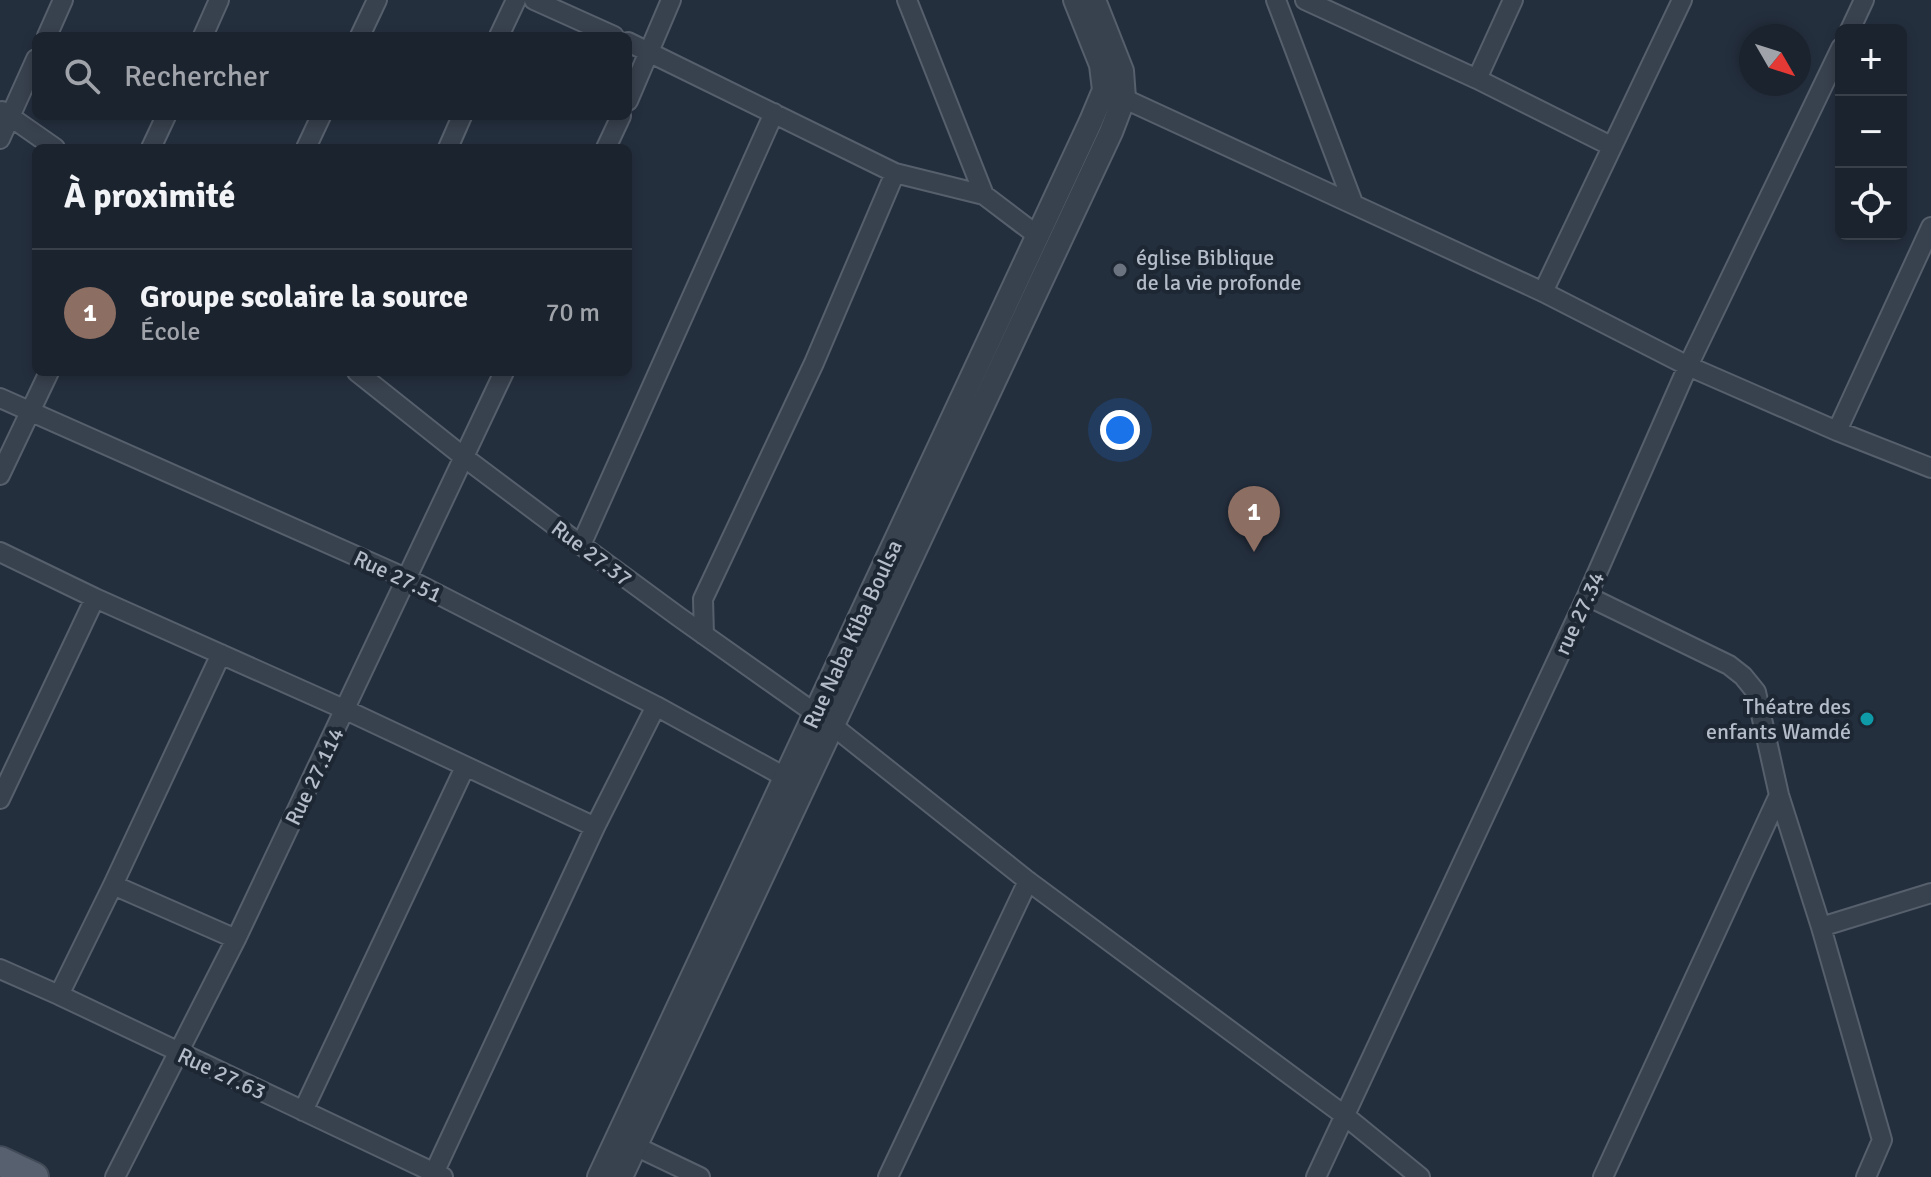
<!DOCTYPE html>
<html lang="fr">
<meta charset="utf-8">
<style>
:root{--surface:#1b232e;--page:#242b36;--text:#f1f3f6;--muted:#a0a4aa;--line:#39404a;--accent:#ea580c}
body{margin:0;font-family:Signika,sans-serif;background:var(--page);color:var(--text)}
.controls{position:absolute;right:24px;top:24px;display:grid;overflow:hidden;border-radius:12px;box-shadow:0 4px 12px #0003}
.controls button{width:72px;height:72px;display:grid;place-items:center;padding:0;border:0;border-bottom:2px solid var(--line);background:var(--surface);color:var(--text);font:40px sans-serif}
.compass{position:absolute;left:1739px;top:24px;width:72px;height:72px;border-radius:50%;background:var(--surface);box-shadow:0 4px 12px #0003;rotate:129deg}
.you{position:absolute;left:1120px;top:430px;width:28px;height:28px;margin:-20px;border:6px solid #fff;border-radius:50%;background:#1a73e8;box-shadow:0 0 0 12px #1a73e833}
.badge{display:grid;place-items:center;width:52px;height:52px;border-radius:50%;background:var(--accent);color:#fff;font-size:26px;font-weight:700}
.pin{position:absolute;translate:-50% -66px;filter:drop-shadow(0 2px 4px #0008)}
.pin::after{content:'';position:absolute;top:42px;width:28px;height:24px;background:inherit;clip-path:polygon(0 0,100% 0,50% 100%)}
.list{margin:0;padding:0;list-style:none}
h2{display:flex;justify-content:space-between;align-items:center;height:104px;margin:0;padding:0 32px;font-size:34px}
h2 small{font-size:26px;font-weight:400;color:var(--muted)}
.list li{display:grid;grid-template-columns:52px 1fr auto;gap:24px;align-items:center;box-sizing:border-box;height:128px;padding:0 32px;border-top:2px solid var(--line)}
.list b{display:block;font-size:30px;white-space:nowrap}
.list p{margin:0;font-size:26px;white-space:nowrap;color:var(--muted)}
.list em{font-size:26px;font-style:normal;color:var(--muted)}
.icon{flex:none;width:44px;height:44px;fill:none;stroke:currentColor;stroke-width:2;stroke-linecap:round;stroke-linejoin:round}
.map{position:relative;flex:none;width:1931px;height:1177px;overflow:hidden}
.search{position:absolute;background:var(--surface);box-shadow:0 4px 12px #0003;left:32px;top:32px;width:600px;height:88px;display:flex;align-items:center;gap:20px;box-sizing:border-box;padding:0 28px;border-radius:12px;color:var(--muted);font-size:30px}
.panel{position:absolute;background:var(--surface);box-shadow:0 4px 12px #0003;left:32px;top:144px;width:600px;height:232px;border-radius:12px}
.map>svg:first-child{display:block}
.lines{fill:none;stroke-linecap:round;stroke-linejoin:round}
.minor-casing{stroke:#565f6c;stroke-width:22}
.tertiary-casing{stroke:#565f6c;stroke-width:26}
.primary-casing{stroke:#414a57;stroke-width:32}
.minor{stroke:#38414e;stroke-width:18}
.tertiary{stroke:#38414e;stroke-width:22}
.primary{stroke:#56606e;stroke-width:28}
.worship-dot{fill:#6b7280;stroke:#1d2633;stroke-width:3}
.culture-dot{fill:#0f9aa8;stroke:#1d2633;stroke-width:3}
.labels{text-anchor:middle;stroke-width:8;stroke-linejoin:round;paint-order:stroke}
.poi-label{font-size:22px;fill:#b4bcc9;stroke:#1d2633;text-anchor:start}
.street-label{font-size:22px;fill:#b4bcc9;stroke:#1d2633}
</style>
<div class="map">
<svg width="1931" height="1177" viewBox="0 0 1931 1177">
<rect width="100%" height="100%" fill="#242f3e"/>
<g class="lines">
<g class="minor-casing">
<path id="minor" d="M534,0L614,36
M907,0L984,195
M1276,0L1353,203
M1305,0L1477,79L1611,146
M1850,30L1864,0
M47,36L63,0
M203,36L219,0
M360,36L377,0
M499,36L516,0
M628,42L895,173L984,195L1038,236
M1477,79L1513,0
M1114,94L1543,292L1688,366L1837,431L1931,468
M628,101L671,0
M2,111L55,148
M0,139L36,59
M151,148L166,116
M306,148L321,116
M448,148L462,116
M606,148L621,116
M1543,292L1682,0
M357,372L465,458L581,545L679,617L833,726L1028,881L1344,1115L1420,1177
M0,398L408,579L656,706L785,777
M1837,431L1931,227
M0,475L49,372
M581,545L774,113
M0,552L95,598L346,710L595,827
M1587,596L1729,665L1743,676L1756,692L1779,795L1821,927L1882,1140L1866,1177
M704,635L703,599L814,363L895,173
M0,799L95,598
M113,885L236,939
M1821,927L1931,893
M0,969L59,995L443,1177
M59,995L113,885L221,654
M303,1111L465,767
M635,1146L700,1177
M434,1173L595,827L656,706
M115,1177L236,939L504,372
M888,1177L1028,881
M1316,1177L1587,596L1688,366L1841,48
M1603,1177L1779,795"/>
</g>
<g class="tertiary-casing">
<path id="tertiary" d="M599,1177L1091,121L1104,90L1101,65L1075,0
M621,1177L1111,132L1124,98L1122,71L1094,0"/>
</g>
<g class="primary-casing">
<path id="primary" d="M0,1161L34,1177"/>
</g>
<use href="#minor" class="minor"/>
<use href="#tertiary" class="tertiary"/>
<use href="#primary" class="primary"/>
</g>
<circle class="worship-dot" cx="1120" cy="270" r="8"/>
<circle class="culture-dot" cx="1867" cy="719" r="8"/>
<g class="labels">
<g class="poi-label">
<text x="1136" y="265">église Biblique<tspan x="1136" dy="25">de la vie profonde</tspan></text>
<text x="1851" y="714" text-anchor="end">Théatre des<tspan x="1851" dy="25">enfants Wamdé</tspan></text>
</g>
<g class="street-label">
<text transform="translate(592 553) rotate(37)" y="8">Rue 27.37</text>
<text transform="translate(398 576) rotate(25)" y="8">Rue 27.51</text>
<text transform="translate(1579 613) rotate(-65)" y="8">rue 27.34</text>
<text transform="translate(852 634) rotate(-65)" y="8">Rue Naba Kiba Boulsa</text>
<text transform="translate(314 776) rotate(-64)" y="8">Rue 27.114</text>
<text transform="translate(222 1073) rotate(25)" y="8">Rue 27.63</text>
</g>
</g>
</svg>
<div class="controls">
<button>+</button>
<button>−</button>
<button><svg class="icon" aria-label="locate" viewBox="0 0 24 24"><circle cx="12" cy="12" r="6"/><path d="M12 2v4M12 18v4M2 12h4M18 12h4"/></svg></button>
</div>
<svg class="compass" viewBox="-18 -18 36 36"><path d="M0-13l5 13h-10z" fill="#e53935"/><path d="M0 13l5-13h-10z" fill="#a0a4aa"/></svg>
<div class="you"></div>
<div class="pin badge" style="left:1254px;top:552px;background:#8d6e63">1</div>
<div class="search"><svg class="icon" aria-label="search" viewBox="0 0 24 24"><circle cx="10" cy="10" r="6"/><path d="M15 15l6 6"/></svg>Rechercher</div>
<section class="panel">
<h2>À proximité<small></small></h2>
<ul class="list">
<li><span class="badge" style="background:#8d6e63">1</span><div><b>Groupe scolaire la source</b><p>École</p></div><em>70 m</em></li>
</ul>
</section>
</div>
